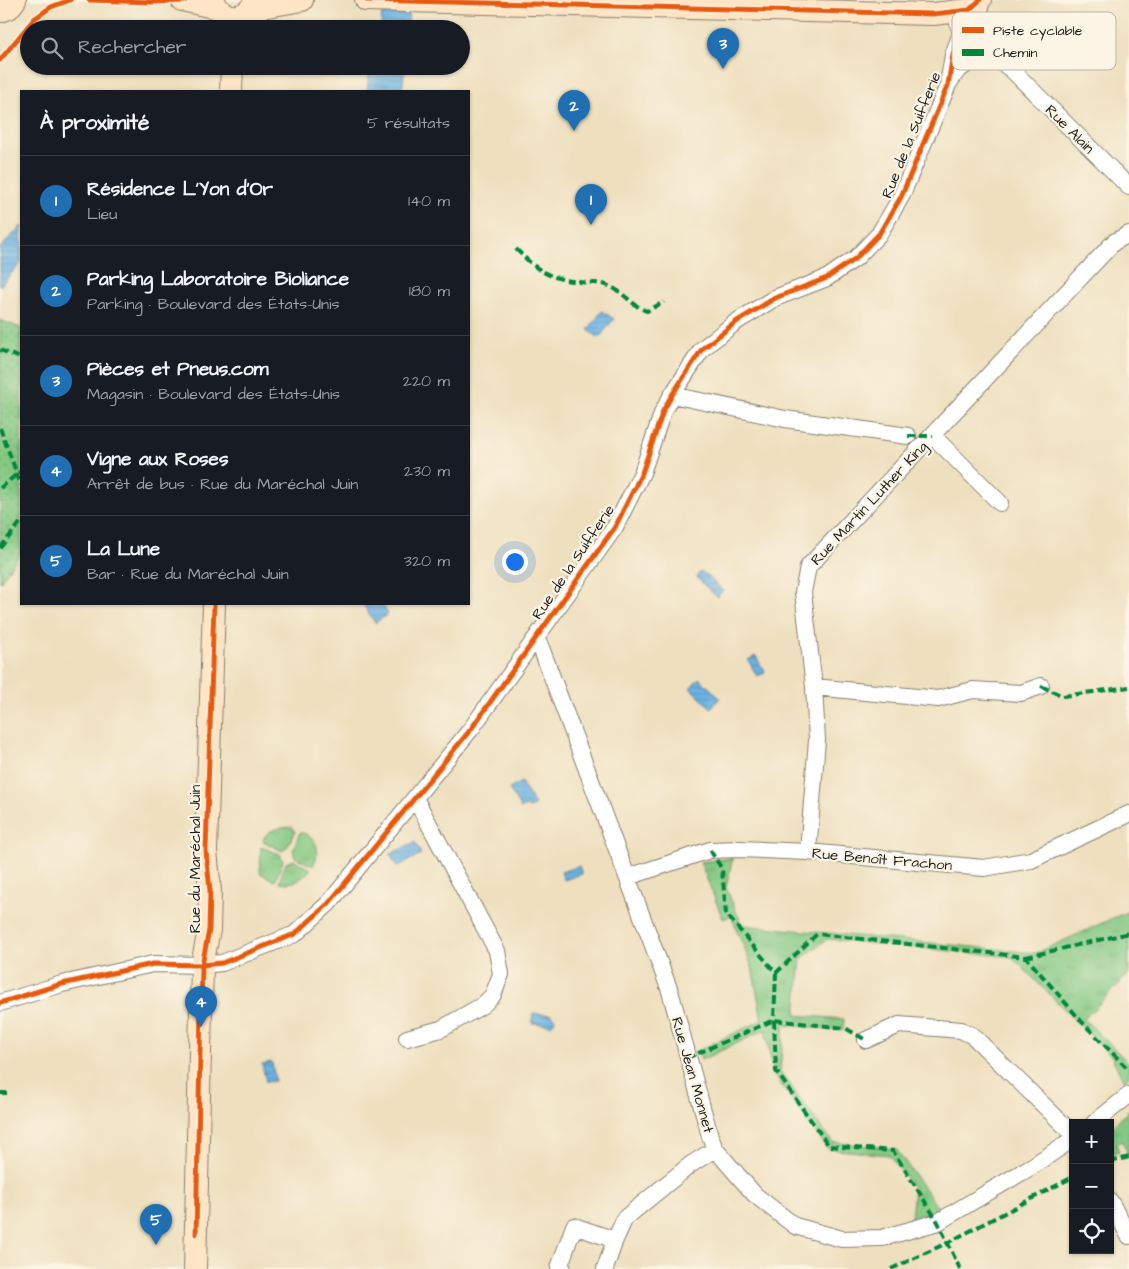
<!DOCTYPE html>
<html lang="fr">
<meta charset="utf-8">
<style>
:root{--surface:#171b24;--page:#242831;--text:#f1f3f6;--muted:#9ea1a6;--line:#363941;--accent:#1f6fb2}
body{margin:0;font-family:"Architects Daughter",sans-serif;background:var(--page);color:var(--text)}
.controls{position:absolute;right:15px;bottom:15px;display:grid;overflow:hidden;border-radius:0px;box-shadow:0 1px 4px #0004}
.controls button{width:45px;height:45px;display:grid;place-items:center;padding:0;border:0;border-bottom:1px solid var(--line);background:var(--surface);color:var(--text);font:25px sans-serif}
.you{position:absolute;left:514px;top:561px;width:18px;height:18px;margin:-12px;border:4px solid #fff;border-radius:50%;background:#1a73e8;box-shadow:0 0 0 8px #1a73e833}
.badge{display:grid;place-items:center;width:32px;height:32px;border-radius:50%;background:var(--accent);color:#fff;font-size:16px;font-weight:700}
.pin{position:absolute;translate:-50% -41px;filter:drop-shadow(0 1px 2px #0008)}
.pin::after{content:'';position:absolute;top:26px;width:18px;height:15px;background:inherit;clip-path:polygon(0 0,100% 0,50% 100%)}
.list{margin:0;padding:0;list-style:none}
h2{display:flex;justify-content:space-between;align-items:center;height:65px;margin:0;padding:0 20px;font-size:21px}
h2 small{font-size:16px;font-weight:400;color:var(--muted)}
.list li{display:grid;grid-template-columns:32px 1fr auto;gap:15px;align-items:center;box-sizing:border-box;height:90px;padding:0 20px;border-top:1px solid var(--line)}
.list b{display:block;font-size:19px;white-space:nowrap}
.list p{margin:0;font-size:16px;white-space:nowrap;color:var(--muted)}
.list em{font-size:16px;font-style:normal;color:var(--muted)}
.icon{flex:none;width:28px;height:28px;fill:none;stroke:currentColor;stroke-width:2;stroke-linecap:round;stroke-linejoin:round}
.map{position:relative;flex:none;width:1129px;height:1269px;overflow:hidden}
.search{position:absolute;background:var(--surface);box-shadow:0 1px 4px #0004;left:20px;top:20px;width:450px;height:55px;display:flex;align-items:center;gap:12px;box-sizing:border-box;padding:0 18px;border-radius:28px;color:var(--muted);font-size:19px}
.panel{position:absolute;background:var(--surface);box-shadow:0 1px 4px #0004;left:20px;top:90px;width:450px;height:515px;border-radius:0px}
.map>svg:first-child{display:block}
.grass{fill:url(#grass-tufts);stroke:#50724f}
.park{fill:url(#park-dots);stroke:#50724f}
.water{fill:url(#water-rules);stroke:#446880}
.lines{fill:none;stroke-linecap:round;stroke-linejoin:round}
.minor-casing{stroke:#857e6d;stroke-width:18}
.secondary-casing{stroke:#857e6d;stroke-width:24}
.minor{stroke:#fff;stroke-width:16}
.secondary{stroke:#fde5c5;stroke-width:22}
.quiet{stroke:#00873e;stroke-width:4;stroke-dasharray:8 4;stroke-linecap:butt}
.cycleway-casing{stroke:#fcf5e5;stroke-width:8}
.cycleway{stroke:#e8590c;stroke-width:5}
.labels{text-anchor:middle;stroke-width:4.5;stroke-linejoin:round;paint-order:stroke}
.street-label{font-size:15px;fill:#1c1c1c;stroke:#fcf5e5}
.key{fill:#fcf5e5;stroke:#b9b4a9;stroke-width:1}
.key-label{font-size:14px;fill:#1c1c1c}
</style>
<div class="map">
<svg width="1129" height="1269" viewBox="0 0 1129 1269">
<defs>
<pattern id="grass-tufts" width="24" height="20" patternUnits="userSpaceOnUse" patternTransform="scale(1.25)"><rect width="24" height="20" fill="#83c882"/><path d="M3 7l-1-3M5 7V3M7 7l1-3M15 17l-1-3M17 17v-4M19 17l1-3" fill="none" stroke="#71ab70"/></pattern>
<pattern id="park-dots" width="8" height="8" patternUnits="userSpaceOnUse" patternTransform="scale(1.25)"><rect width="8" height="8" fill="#83c882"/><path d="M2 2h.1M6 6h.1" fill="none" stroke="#71ab70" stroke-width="1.8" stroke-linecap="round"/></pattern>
<pattern id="water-rules" width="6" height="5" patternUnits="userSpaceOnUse" patternTransform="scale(1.25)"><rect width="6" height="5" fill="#6cb3e3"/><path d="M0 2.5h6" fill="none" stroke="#5d99c2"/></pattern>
</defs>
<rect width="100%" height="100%" fill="#fcf5e5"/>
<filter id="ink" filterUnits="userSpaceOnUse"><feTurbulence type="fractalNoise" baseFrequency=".02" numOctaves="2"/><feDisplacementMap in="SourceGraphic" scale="10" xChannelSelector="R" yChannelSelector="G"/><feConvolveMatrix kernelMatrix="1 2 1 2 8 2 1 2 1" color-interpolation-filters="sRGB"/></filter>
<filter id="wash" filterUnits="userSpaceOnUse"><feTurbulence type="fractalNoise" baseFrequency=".0096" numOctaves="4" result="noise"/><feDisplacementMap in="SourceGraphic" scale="20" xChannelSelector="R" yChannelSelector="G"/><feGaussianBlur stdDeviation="1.12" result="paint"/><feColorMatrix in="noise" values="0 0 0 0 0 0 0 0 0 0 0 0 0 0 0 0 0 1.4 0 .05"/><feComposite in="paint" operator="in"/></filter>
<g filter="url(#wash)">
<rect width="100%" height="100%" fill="#eedfbe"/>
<path class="grass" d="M292,827L295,832L287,847L282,851L263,841C266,828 281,828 292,827Z
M300,832C318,838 321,849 313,866L295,857L293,850Z
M261,847L280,854L283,861L275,881L260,873Z
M733,858L726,888L742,925L1036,953L1129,911V974L1084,1019L1129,1063V1076L1124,1082L1112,1057L1012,957L827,939L801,959L796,1015L844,1019L843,1030L784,1025L780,1071L832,1142L896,1149L939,1209L911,1218L914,1188L889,1155L828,1149L774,1075L765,1030L701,1060L699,1050L762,1020L752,967L731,916L723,919L700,862Z
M294,860L311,869C301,880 294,885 279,882L286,863Z
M1129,1110V1156L1122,1141L1116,1144L1119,1151L1110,1154V1130Z"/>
<path class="park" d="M0,320L21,328V552L0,582Z"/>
<path class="water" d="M382,0H409L408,29H381Z
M370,66H405L402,91H367Z
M21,226V263L0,286V248Z
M602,311L614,319L599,338L588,330Z
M701,571L723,590L717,597L696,577Z
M363,604H382L388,614L375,623Z
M756,656L761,666L764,668L765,673L757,676L748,660Z
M699,678L720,698L711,708L690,688Z
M521,782L535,805L530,808L526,806L521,809L509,789Z
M415,842L421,854L397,867L390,854Z
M579,866L582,874L564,880L561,872Z
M533,1013L552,1015L555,1019L554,1022L551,1025L532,1023Z
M272,1062L275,1081L266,1082L262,1064Z"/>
</g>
<g filter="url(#ink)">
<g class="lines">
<g class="minor-casing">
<path id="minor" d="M978,3L982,19L1007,62
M958,24L961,33L1012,70L1129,187
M949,83L957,71L995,45
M672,395L785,419L908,436
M933,436L1000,503
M534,640L540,645L670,991L710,1136L715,1149L755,1195L795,1226L842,1239L882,1238L938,1222L1034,1165L1073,1139
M814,687L938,699L973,690L1021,693L1041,686
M808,852L817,740L814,687L803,592L808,567L1114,242L1129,234
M628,877L710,850L739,849L808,852L984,868L1031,860L1129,814
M0,1003L62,984L153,964L202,965L222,963L295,934L329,903L471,729L615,527L642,473L663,411L672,395L702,349L736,322L775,298L827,278L856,258L879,234L901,197L948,85L953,55L961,33
M407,1038L441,1029L483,1005L493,995L501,974L497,951L415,798
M866,1040L899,1025L961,1030L973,1036L1073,1134
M1094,1123L1129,1095
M1110,1201L1129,1236
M563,1269L559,1268L574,1226L615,1240
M605,1269L615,1240L625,1218L690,1165L715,1149"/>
</g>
<g class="secondary-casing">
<path id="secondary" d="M182,0L218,8
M214,0C221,22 248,21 255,0
M366,0L933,14L969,10L980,0
M251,9L302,0
M0,11L9,8L15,0
M231,91L232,66
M195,1269L202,965L209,930L210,891L206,851L214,604"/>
</g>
<use href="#minor" class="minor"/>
<use href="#secondary" class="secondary"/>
<path class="quiet" d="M516,249C538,271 547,278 579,282C588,283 600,282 609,286C624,292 632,306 647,311L664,302
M0,350L21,358
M0,428L21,485
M908,436H933
M0,488L21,471
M0,548L21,522
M1041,686L1063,696L1129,687
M710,850L722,869L726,914L776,973L774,1020L776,1071L829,1146L893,1151L938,1222L960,1269
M1026,957L1129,933
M776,973L817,934L1026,957L1082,1022L1129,1070
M687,1058L774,1020L845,1028L866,1040
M0,1093H7
M1110,1162L1129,1157
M891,1269L947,1243L1073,1177"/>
<g class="cycleway-casing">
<path id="cycleway" d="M89,0L153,2L185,1
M366,0L933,14L969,10L980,0
M0,60L34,19L51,7L70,0
M0,1003L62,984L153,964L202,965L222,963L295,934L329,903L471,729L615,527L642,473L663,411L672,395L702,349L736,322L775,298L827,278L856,258L879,234L901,197L948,85L953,55L961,33
M196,1234L202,965L209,930L210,891L206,851L214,604"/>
</g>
<use href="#cycleway" class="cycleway"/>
</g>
</g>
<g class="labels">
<g class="street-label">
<text transform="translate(1070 129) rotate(45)" y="5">Rue Alain</text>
<text transform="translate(911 135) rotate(-68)" y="5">Rue de la Suifferie</text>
<text transform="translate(869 503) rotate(-47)" y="5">Rue Martin Luther King</text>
<text transform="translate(573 562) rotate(-56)" y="5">Rue de la Suifferie</text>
<text transform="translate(195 859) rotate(-90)" y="5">Rue du Maréchal Juin</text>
<text transform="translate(882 859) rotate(5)" y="5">Rue Benoît Frachon</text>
<text transform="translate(693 1075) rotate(74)" y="5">Rue Jean Monnet</text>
</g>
</g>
<rect x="952" y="12" width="164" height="58" rx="8" class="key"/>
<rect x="962" y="27" width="22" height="6" fill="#e8590c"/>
<rect x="962" y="49" width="22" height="7" fill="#00873e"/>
<g class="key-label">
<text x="993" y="35">Piste cyclable</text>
<text x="993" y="57">Chemin</text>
</g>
</svg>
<div class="controls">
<button>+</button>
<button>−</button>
<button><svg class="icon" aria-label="locate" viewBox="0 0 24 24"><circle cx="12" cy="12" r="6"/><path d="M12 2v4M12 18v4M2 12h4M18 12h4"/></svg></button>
</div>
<div class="you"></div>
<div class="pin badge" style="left:591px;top:225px">1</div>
<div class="pin badge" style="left:574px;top:131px">2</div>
<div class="pin badge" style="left:723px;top:69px">3</div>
<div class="pin badge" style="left:201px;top:1027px">4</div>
<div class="pin badge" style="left:156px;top:1245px">5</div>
<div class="search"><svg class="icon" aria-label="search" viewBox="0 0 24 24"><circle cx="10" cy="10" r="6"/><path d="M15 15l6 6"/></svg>Rechercher</div>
<section class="panel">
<h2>À proximité<small>5 résultats</small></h2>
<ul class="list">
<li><span class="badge">1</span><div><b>Résidence L'Yon d'Or</b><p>Lieu</p></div><em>140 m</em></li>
<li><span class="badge">2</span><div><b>Parking Laboratoire Bioliance</b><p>Parking · Boulevard des États-Unis</p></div><em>180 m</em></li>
<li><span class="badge">3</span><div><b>Pièces et Pneus.com</b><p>Magasin · Boulevard des États-Unis</p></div><em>220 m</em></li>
<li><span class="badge">4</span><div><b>Vigne aux Roses</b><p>Arrêt de bus · Rue du Maréchal Juin</p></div><em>230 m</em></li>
<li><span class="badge">5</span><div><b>La Lune</b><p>Bar · Rue du Maréchal Juin</p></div><em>320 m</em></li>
</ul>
</section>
</div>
